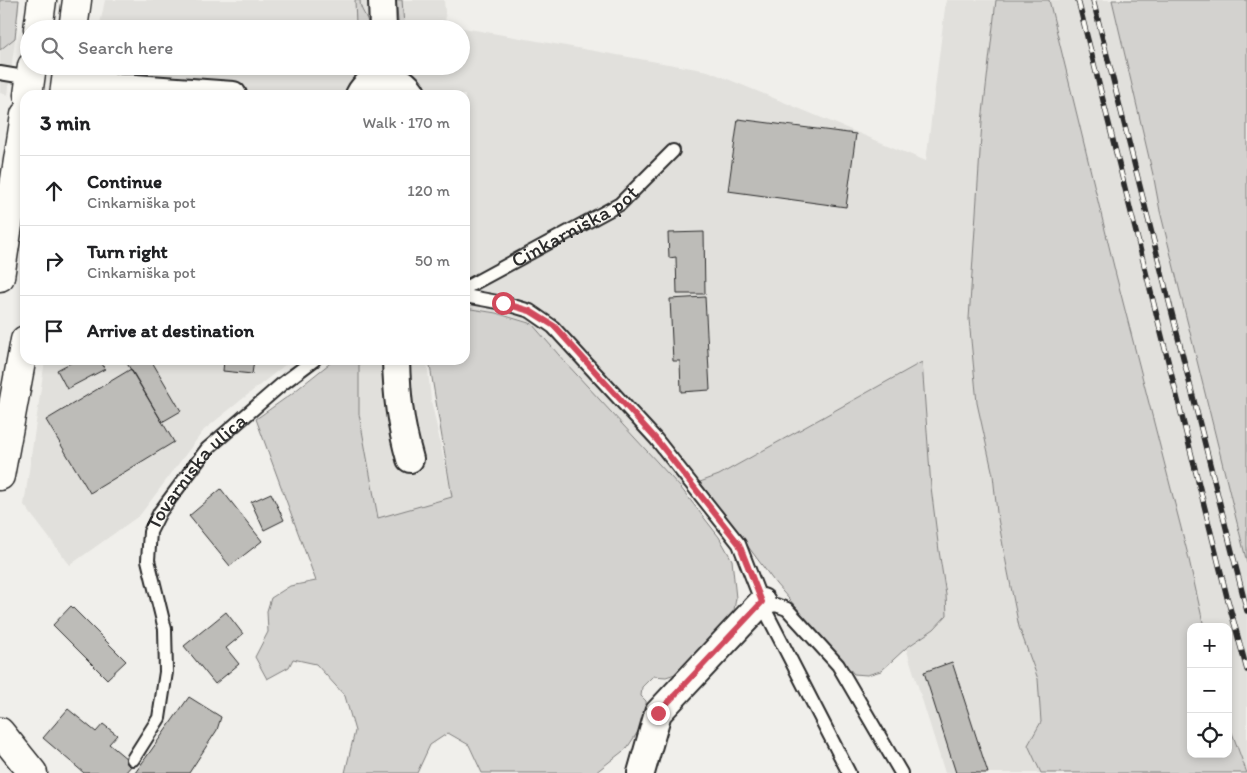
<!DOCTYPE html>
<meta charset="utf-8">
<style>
:root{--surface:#fff;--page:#f2f2f2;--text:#202124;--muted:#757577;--line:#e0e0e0}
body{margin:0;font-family:Itim,sans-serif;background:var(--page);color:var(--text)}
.controls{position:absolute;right:15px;bottom:15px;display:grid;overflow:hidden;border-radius:10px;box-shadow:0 2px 8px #0003}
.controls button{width:45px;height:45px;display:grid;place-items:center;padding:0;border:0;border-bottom:1px solid var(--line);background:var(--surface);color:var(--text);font:25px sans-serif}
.stop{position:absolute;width:15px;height:15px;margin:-11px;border:4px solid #d1495b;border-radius:50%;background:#fff}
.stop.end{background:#d1495b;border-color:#fff;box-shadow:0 1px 5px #0008}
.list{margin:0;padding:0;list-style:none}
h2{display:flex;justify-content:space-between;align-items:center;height:65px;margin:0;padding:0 20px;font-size:21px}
h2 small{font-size:16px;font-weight:400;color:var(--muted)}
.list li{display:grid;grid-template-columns:32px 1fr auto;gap:15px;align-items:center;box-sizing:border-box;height:70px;padding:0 20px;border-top:1px solid var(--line)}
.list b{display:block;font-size:19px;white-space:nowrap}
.list p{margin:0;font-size:16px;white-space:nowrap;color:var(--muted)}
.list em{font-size:16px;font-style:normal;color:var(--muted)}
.icon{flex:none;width:28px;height:28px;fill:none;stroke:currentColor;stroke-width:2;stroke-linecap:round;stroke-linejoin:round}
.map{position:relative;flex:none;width:1247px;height:773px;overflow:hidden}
.search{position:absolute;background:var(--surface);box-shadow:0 2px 8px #0003;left:20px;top:20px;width:450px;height:55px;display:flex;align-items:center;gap:12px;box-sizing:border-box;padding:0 18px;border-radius:28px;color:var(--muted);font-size:19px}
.panel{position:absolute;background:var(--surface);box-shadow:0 2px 8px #0003;left:20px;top:90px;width:450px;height:275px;border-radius:15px}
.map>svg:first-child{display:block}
.built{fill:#e1e0dc}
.green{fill:#d3d2cf;stroke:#7f7e7d}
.building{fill:#bdbcb8;stroke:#2b2b2b}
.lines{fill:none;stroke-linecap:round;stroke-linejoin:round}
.service-casing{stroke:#2b2b2b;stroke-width:16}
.minor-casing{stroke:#2b2b2b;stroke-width:30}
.primary-casing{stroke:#2b2b2b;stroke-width:31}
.service{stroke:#fdfcf7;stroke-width:12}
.minor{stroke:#fdfcf7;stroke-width:26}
.primary{stroke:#fdfcf7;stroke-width:28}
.rail-casing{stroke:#2b2b2b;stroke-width:5.5}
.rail{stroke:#fdfcf7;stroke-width:4;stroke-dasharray:11;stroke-linecap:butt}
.route{stroke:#d1495b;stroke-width:6}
.labels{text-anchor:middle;stroke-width:4;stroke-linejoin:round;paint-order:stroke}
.street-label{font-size:21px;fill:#2b2b2b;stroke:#fdfcf7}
</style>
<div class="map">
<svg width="1247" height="773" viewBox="0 0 1247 773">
<rect width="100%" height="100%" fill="#f0efeb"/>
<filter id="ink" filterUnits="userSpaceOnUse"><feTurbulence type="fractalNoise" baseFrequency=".02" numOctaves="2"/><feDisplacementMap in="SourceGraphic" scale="10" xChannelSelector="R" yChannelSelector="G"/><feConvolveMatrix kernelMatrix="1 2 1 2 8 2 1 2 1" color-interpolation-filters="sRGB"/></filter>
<g filter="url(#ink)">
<path class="built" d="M0,0H20L8,95L0,93Z
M105,0H444L446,25L708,71L926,161L946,0H996L982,122L969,319L977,403L993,475L997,513L1006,562L1019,627L1038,679L1041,722L1028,745L1041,773H945L906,648L934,629L946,595L939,551L931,487L922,362L719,475L681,488L565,362L532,324L503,314L465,308V95H87L93,66H461V29H99Z
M1049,0H1112L1154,179L1160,211L1247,563V771L1228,722V627H1204L1188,555L1116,275Z
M45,360H291L204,430L140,515L70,565L24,505Z
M359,360H427L431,400L452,497L378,518L359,414Z"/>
<path class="green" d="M0,0H19L15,38L0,50Z
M355,0H360C360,13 368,14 369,29H359L356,24Z
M396,0H402L404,25L399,28Z
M996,0H1049L1116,275L1188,555L1204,627H1191V754H1228V722L1247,773H1041L1028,745L1041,722L1038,679L1019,627L1006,562L997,513L993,475L977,403L969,319L982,122Z
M1112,0H1247V563L1160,211L1154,179Z
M465,308L496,313L532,324L565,362L681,488L719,537L732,560L736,598L732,622L681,672L666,677L653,676L642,687L641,696L646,701L647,718L627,748L595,773H482L469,745L448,733L430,745L417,773H345L355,731L345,696L316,664L293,659L289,667L267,679L255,657L268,632L267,611L271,598L290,586L316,581L256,419L290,395L334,360H359V414L378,518L452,497L429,360H465Z
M922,362L931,487L939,551L946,595L947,615L934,629L906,648L881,671L867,675L854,674L776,584L700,482L719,475Z"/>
<path class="building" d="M738,119L856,134L846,207L728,191Z
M704,232L705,294H677L676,257L669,258L668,233Z
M705,297L710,390L681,392L680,361H673L670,299Z
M76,360H100L105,369L67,389L57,370Z
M125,360H151L181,411L162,422Z
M219,360H254L252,374L223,371L224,360Z
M131,369L174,442L90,493L46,420Z
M221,489L262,541L230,566L189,516Z
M271,493L284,520L264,530L251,502Z
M71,606L126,661L107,679L53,625Z
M226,612L243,634L226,648L239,664L215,684L184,646Z
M952,662L988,773H956L924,672Z
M189,697L221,717L217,730L189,773H135Z
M68,709L96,732L103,724L117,735L109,744L133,764L125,773H84L43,738Z"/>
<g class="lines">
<g class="service-casing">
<g id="service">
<path d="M0,73L30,78"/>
<path id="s1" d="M465,288L620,204L673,151"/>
<path d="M465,296L503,303L530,311L553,327L656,439L739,544L764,608L849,773"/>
<path d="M764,608L776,605L787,609L838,665L901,773"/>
<path id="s2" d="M133,759L159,718L166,672L165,629L148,560L150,532L160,512L207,449L282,384L314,360"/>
</g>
</g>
<g class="minor-casing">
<path id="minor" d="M382,0L383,29
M66,83L233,95
M359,95C370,73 402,71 413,95
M396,360C397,396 400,424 410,459
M641,773L658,713L762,602"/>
</g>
<g class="primary-casing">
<path id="primary" d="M38,29L42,0
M73,29L77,0
M28,95L32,66
M64,95L68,66
M0,277L25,115
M0,476L25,340
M0,732L33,773"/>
</g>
<use href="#service" class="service"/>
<use href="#minor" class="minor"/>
<use href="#primary" class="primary"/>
<g class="rail-casing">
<path id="rail" d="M1078,0L1227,597L1247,670
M1093,0L1247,611"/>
</g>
<use href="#rail" class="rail"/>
</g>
</g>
<g class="lines" filter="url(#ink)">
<path class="route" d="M503,303L530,311L554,326L656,439L739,544L762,602L658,713"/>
</g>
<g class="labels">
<g class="street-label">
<text dy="7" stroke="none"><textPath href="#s1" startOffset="126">Cinkarniška pot</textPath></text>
<text dy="7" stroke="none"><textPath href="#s2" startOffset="314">Tovarniška ulica</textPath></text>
</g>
</g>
</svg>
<div class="controls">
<button>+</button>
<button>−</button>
<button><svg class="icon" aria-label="locate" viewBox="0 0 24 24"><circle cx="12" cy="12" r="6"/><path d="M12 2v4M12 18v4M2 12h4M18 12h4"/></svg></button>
</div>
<div class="stop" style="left:503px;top:303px"></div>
<div class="stop end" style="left:658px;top:713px"></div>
<div class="search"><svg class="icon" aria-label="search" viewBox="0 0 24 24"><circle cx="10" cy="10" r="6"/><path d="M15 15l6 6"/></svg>Search here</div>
<section class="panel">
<h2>3 min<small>Walk · 170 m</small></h2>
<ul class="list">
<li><svg class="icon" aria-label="ahead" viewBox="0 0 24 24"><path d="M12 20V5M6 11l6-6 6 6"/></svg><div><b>Continue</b><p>Cinkarniška pot</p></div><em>120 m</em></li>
<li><svg class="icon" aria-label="right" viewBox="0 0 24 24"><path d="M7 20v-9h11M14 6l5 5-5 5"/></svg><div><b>Turn right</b><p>Cinkarniška pot</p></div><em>50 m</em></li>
<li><svg class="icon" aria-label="arrive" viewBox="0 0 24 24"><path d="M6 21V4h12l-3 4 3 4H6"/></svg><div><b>Arrive at destination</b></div></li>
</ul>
</section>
</div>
